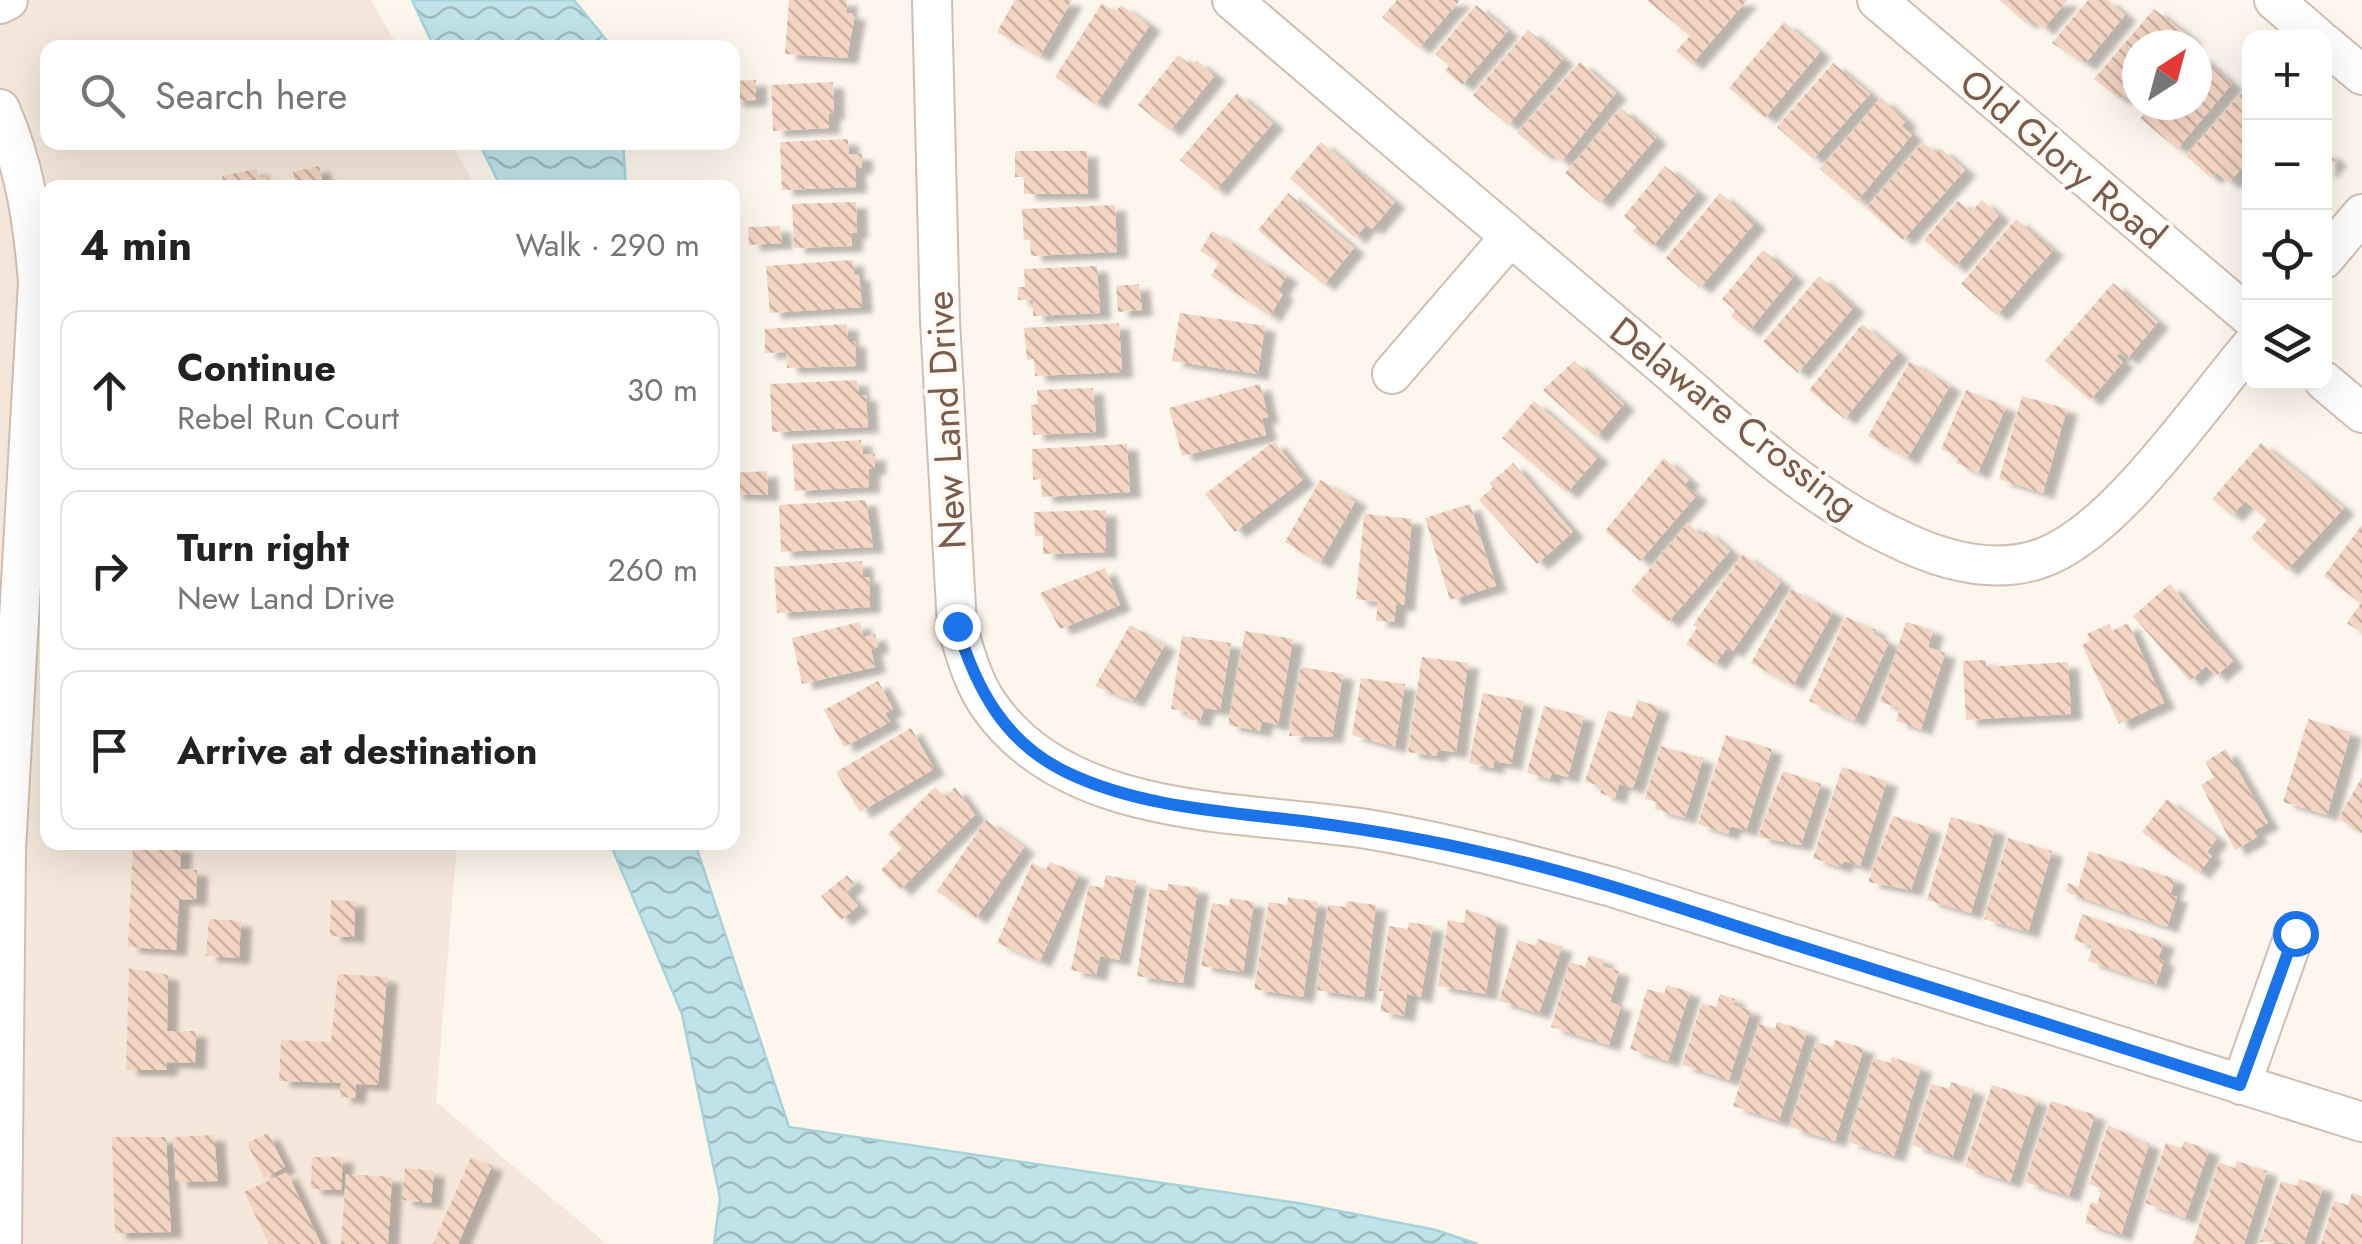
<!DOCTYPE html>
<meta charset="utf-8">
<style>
:root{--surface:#fff;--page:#f6f6f6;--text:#222;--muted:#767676;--line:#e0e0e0}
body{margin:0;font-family:Jost,sans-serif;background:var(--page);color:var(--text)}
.controls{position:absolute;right:30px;top:30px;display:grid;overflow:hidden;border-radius:20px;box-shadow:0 10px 40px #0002}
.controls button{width:90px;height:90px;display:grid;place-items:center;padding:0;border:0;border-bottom:2px solid var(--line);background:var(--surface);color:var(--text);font:50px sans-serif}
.compass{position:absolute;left:2122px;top:30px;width:90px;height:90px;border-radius:50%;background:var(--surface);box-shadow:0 10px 40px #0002;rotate:36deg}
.stop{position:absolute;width:30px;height:30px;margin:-22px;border:8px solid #1a73e8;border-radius:50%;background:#fff}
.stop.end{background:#1a73e8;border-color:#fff;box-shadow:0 2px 10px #0008}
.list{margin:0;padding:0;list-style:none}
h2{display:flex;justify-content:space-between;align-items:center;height:130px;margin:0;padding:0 40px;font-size:42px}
h2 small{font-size:32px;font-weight:400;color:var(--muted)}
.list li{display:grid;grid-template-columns:65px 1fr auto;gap:30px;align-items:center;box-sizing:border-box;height:160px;margin:0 20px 20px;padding:0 20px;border:2px solid var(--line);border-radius:20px}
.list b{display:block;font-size:38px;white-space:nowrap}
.list p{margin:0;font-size:32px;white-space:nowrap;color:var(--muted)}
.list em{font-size:32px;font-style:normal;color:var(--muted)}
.icon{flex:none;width:55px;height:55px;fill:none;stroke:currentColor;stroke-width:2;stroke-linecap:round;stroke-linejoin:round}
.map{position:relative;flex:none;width:2362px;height:1244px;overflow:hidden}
.search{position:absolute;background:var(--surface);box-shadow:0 10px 40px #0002;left:40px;top:40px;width:700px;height:110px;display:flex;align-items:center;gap:25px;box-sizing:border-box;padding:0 35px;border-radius:20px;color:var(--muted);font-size:38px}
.panel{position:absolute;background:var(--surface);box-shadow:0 10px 40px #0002;left:40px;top:180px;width:700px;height:670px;border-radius:20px}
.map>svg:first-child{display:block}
.residential{fill:#f5e8da}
.water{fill:url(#water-waves);stroke:#a5d3da;stroke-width:2.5}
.building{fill:url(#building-back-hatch);filter:url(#shadow)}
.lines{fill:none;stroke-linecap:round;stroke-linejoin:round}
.minor-casing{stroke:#d1beb0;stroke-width:42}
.minor{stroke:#fff;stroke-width:38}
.route{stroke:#1a73e8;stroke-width:12}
.labels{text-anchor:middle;stroke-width:8;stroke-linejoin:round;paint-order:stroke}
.street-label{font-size:38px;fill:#7a5c4d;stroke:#fffaf3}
</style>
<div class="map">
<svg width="2362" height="1244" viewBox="0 0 2362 1244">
<defs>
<pattern id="water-waves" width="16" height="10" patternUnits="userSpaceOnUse" patternTransform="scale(2.5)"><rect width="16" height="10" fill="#bfe3e8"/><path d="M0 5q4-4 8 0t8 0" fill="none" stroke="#a0bbbe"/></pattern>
<pattern id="building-back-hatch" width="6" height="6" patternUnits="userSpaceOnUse" patternTransform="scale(2.5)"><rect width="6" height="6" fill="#f3d5c3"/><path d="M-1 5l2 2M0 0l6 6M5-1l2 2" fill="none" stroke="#cab0a1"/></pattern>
<filter id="shadow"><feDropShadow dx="11" dy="6" stdDeviation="2.5" flood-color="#0004"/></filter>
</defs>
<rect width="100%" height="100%" fill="#fdf6ec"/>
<path class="residential" d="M0,0H371L398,47L48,48V142L451,143L476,187L48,188V842L457,843L436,1102L607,1244H0Z"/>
<path class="water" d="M412,0H574L612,47H434Z
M479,143H623L626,187H501Z
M610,843H695L789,1127L1304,1204L1436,1230L1478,1244H714L720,1198L682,1014Z"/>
<path class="building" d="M789,0H847L846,13L855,14L847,58L785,54Z
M1015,0H1072L1040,56L997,32Z
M1397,0H1460L1419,48L1382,17Z
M1647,0H1747L1692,64L1676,51L1690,36Z
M1999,0H2068L2043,29L2030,18L2026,23Z
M2088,0H2108L2125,15L2085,64L2052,43Z
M1102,3L1116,12L1121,5L1150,25L1096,104L1055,77Z
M1476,5L1508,31L1462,85L1445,71L1449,66L1435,54Z
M2154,9L2191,38L2185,45H2137V105L2124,95L2120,99L2094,79Z
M1784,22L1820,52L1765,118L1729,88Z
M1528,30L1563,59L1508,125L1473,95Z
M2197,53L2232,84L2177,149L2140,118L2152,105H2197Z
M1178,55L1192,66L1196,60L1215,75L1170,131L1138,105Z
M1580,62L1616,93L1561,162L1547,150L1544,155L1517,133Z
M1833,63L1870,94L1813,159L1777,127Z
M756,80V100L732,101V81Z
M833,82L834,113L829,114V128L773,131L771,85Z
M2250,83V158L2229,183L2216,172L2211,178L2186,156Z
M1237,93L1273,123L1216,190L1180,160Z
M1881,98L1906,121L1902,126L1912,135L1857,201L1820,169Z
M1621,108L1656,138L1600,203L1565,173Z
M848,139L849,154H862V168H855L856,187L782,190L780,142Z
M1321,142L1395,202L1372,229L1366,225L1355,238L1290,178Z
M1923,142L1936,153L1940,148L1965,170L1903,240L1866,208Z
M2324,150L2336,160L2324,174Z
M1015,151H1087L1088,194H1024V177H1015Z
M319,166L324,188H296L293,172Z
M1665,166L1697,192L1652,247L1633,231L1637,227L1624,216Z
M257,169L259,178L267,177L270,188H224L222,176Z
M1288,193L1354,248L1324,285L1258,230Z
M1720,193L1755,223L1700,288L1666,258Z
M1982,200L1999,215L1955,267L1924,240L1958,201L1971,212Z
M856,202L857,233H852V246L794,248L792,204Z
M1115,205L1117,252L1031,256L1030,240H1024L1022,209Z
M2016,219L2053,250L1997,315L1961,284Z
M780,226L782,243L749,245L748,227Z
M1212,231L1287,276L1278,291L1283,294L1270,316L1211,276L1219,262L1200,251Z
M1763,250L1794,276L1749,331L1731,316L1735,310L1722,299Z
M853,260L854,275L859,274L862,307L770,313L766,266Z
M1097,266L1100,313L1033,316V300H1018V287H1025L1024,269Z
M1819,276L1854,307L1798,373L1763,342Z
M2113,283L2158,322L2127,359L2120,353L2116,356L2123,362L2090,400L2045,361Z
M1139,284L1142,310L1118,312L1116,286Z
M1180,313L1265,326L1258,374L1172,361Z
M1119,323L1122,372L1035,376L1034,359L1027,360L1024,328Z
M847,324L848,341H855L856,366L787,368L786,352L765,353V329Z
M1862,324L1898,353L1845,419L1809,390Z
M1574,361L1624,404L1596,437L1543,390Z
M1910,361L1950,386L1907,459L1868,436Z
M857,380L859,395H866L868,427L772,432L770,384Z
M1260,384L1268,417L1262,418L1266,435L1182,456L1169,408Z
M1093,388L1096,432L1033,435L1031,405L1038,404L1037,390Z
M1966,390L2006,407L1978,473L1956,463L1958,457L1941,449Z
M2022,396L2067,409L2043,493L1999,479Z
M1534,401L1598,457L1567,493L1502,438Z
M861,440L863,455L875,454V469H869V487L795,491L792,444Z
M1274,441L1304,479L1235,532L1205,494Z
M2261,443L2344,508L2287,570L2251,538L2267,520L2245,501L2232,516L2212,499Z
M1127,444L1130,492L1042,497L1041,479L1033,480L1032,449Z
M1664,458L1689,480L1684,485L1697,495L1640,561L1605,531Z
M1513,463L1573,532L1537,564L1479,500L1493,487L1490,483Z
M767,471L768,495L732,494V473Z
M1320,480L1356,500L1320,563L1285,542Z
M866,500L873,547L781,552L779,505Z
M1470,504L1496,586L1450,600L1425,518Z
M1106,510V552L1043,554V536H1035L1034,512Z
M1364,514L1412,519L1404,605H1396L1394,622L1376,621L1378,602L1356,599Z
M1688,523L1701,535L1706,530L1730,551L1668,622L1631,591Z
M2362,525V633L2347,623L2361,603L2324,576Z
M1743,554L1781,582L1732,652L1727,648L1715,664L1686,644L1697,628L1693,625Z
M862,561L863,578L869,577L870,607L777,613L774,567Z
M1105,568L1120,605L1060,629L1040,593Z
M2170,584L2233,661L2216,676L2206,666L2190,681L2133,616Z
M1792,589L1833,612L1793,685L1751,663Z
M1846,617L1876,630L1874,634L1889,642L1854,721L1809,701Z
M860,622L863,637L875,634L878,647L871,649L875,667L802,684L792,638Z
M1906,622L1933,630L1928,647L1945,653L1921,729L1896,721L1900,708L1880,702Z
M2128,623L2164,703L2119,724L2082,645L2090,641L2087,634L2109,624L2112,631Z
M1130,625L1165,645L1133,701L1095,686Z
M1245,631L1293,639L1278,725L1262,721L1260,731L1228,725Z
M1182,636L1231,643L1220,710L1204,708L1200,721L1187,719L1188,712L1171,709Z
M1422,657L1468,663L1456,752L1438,750L1436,756L1408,752Z
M1986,660V667L2068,662L2071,714L1966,720L1963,661Z
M1301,667L1343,674L1332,737L1289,736Z
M1361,678L1405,684L1395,747L1352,735Z
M878,681L893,709L885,713L890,722L844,747L824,710Z
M1483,693L1524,701L1511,764L1494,761L1493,768L1469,763Z
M1638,700L1659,707L1633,788L1619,784L1615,798L1600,793L1602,787L1585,781L1608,711L1632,718Z
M1544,706L1584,716L1568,777L1552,773L1550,779L1527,773Z
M2308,719L2351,732L2327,815L2283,802Z
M911,728L934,769L860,812L836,772Z
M1726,735L1772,749L1746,831L1731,826L1728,834L1698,824Z
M1661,746L1703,758L1685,818L1655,809L1657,802L1645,799Z
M2226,749L2268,823L2253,831L2257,837L2235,850L2201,785L2214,777L2205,762Z
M1842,767L1887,781L1860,866L1844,861L1840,867L1813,858Z
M1783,771L1821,784L1801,845L1758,837Z
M2362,777V833L2338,819Z
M935,787L945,797L955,787L975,815L900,890L881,870L902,848L888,834Z
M2167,799L2217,838L2207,852L2212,856L2199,873L2142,832Z
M1893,816L1931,828L1911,890L1868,882Z
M1951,817L1995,829L1971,913L1927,900Z
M986,820L1024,847L976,918L937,891Z
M2008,838L2052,851L2028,932L1984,919Z
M133,844L181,846L180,869L197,870L196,900L179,899L176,950L128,947Z
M2089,851L2175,879L2170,895L2177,897L2167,927L2066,892L2068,883L2078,887Z
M1050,862L1079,874L1040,961L997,943L1032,863L1046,870Z
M847,875L854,883L845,891L858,906L841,920L821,896Z
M1106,875L1136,881L1119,960L1100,956L1096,975L1071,970L1089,885L1103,888Z
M1168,884L1198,888L1183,983L1137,976L1150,888L1167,891Z
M1288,897L1318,902L1303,997L1254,989L1269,902L1287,905Z
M1230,898L1254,902L1243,972L1201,966L1212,903L1229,906Z
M331,900L355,901L354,937L330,936Z
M1347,901L1376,905L1364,997L1317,990L1328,905L1346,907Z
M1466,909L1497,921L1486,994L1438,986L1448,920L1464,923Z
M2082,914L2164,942L2158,959L2164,961L2156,984L2088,961L2093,946L2074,940Z
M209,919L241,921L239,958L206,956Z
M1409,922L1433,926L1421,997L1407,994L1404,1016L1380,1011L1384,991H1379L1389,926L1408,929Z
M1538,939L1562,947L1539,1013L1499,1001L1518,940L1535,946Z
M1589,955L1604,960L1602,966L1619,971L1610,1002L1621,1006L1609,1045L1551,1027L1570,962L1585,967Z
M129,968L168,975L167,1031H196L195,1063L167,1062V1070H126Z
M338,974L387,977L378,1085L356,1084L355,1098L340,1097L341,1083L279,1081L281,1040L331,1042Z
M1667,985L1690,992L1668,1061L1630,1049L1647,989L1664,994Z
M1720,994L1735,999L1733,1005L1751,1010L1729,1080L1682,1065L1702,1003L1716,1007Z
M1777,1022L1807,1031L1779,1121L1733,1106L1759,1024L1775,1029Z
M1835,1040L1864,1048L1835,1141L1790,1127L1816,1042L1833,1047Z
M1892,1057L1921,1067L1894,1156L1848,1142L1874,1058L1890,1063Z
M1951,1082L1974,1090L1952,1158L1912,1145L1932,1084L1949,1089Z
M1992,1085L2037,1100L2010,1182L1965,1167Z
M2051,1101L2095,1115L2069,1196L2025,1182Z
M2108,1125L2149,1144L2121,1235L2085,1223L2091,1202L2097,1204L2102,1189L2089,1184Z
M268,1133L285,1167L264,1178L247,1143Z
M214,1135L218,1181L176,1182L173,1137Z
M112,1137H166L171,1232L115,1233Z
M2184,1141L2209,1150L2185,1218L2145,1203L2166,1143L2182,1148Z
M312,1157H343L341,1190L311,1189Z
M471,1157L492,1166L458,1244H433Z
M2237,1161L2267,1171L2244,1244H2193L2219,1162L2234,1168Z
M405,1168L434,1171L431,1203L402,1200Z
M287,1172L321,1244H269L244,1192Z
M346,1174L392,1177L388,1244H341Z
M2299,1179L2323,1187L2304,1244L2260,1242L2281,1181L2297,1186Z
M2352,1193L2362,1196V1244H2321L2334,1201L2348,1205Z"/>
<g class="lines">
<g class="minor-casing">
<path id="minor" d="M932,0L940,321L957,626C965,653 972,680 988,704C1068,821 1243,810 1367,829C1450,843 1531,865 1612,887L2362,1122
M1232,0C1370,118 1508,235 1647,352C1725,417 1801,494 1894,537C1938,559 1991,575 2039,559C2113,535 2198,408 2250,347
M1877,0L2250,317
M2274,0L2318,38
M0,4L8,0
M2324,43L2362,75
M0,109C25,166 33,221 38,282L6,849L2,1244
M2324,259L2362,214
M1392,374L1510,237
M2324,381L2362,413
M2241,1085L2295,933"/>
</g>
<use href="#minor" class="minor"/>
</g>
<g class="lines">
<path class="route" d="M957,626C976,688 1004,742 1066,772C1140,808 1230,812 1310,822C1370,830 1429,840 1489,854C1589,876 1688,911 1786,942C1937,989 2089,1037 2240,1085L2295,933"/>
</g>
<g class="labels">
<g class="street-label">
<text transform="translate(2063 159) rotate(40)" y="13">Old Glory Road</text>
<text transform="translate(1734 418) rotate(38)" y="13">Delaware Crossing</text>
<text transform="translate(946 420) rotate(-93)" y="13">New Land Drive</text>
</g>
</g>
</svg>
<div class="controls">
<button>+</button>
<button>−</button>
<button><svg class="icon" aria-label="locate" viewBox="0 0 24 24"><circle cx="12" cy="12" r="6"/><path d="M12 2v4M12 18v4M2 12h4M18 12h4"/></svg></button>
<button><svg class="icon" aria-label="layers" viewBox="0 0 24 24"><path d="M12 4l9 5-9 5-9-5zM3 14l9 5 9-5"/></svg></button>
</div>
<svg class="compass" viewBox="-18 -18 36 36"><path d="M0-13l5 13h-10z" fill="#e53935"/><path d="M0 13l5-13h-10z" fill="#767676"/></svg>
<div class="stop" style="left:2295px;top:933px"></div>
<div class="stop end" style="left:957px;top:626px"></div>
<div class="search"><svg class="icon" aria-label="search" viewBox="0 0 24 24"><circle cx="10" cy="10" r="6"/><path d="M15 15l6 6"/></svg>Search here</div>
<section class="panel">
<h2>4 min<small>Walk · 290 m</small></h2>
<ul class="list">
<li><svg class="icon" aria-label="ahead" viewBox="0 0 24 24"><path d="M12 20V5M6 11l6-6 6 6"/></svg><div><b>Continue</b><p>Rebel Run Court</p></div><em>30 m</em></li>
<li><svg class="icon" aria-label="right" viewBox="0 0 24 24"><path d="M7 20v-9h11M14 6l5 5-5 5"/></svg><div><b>Turn right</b><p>New Land Drive</p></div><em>260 m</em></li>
<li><svg class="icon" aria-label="arrive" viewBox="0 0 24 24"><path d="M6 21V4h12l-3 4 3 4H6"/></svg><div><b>Arrive at destination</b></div></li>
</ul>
</section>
</div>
